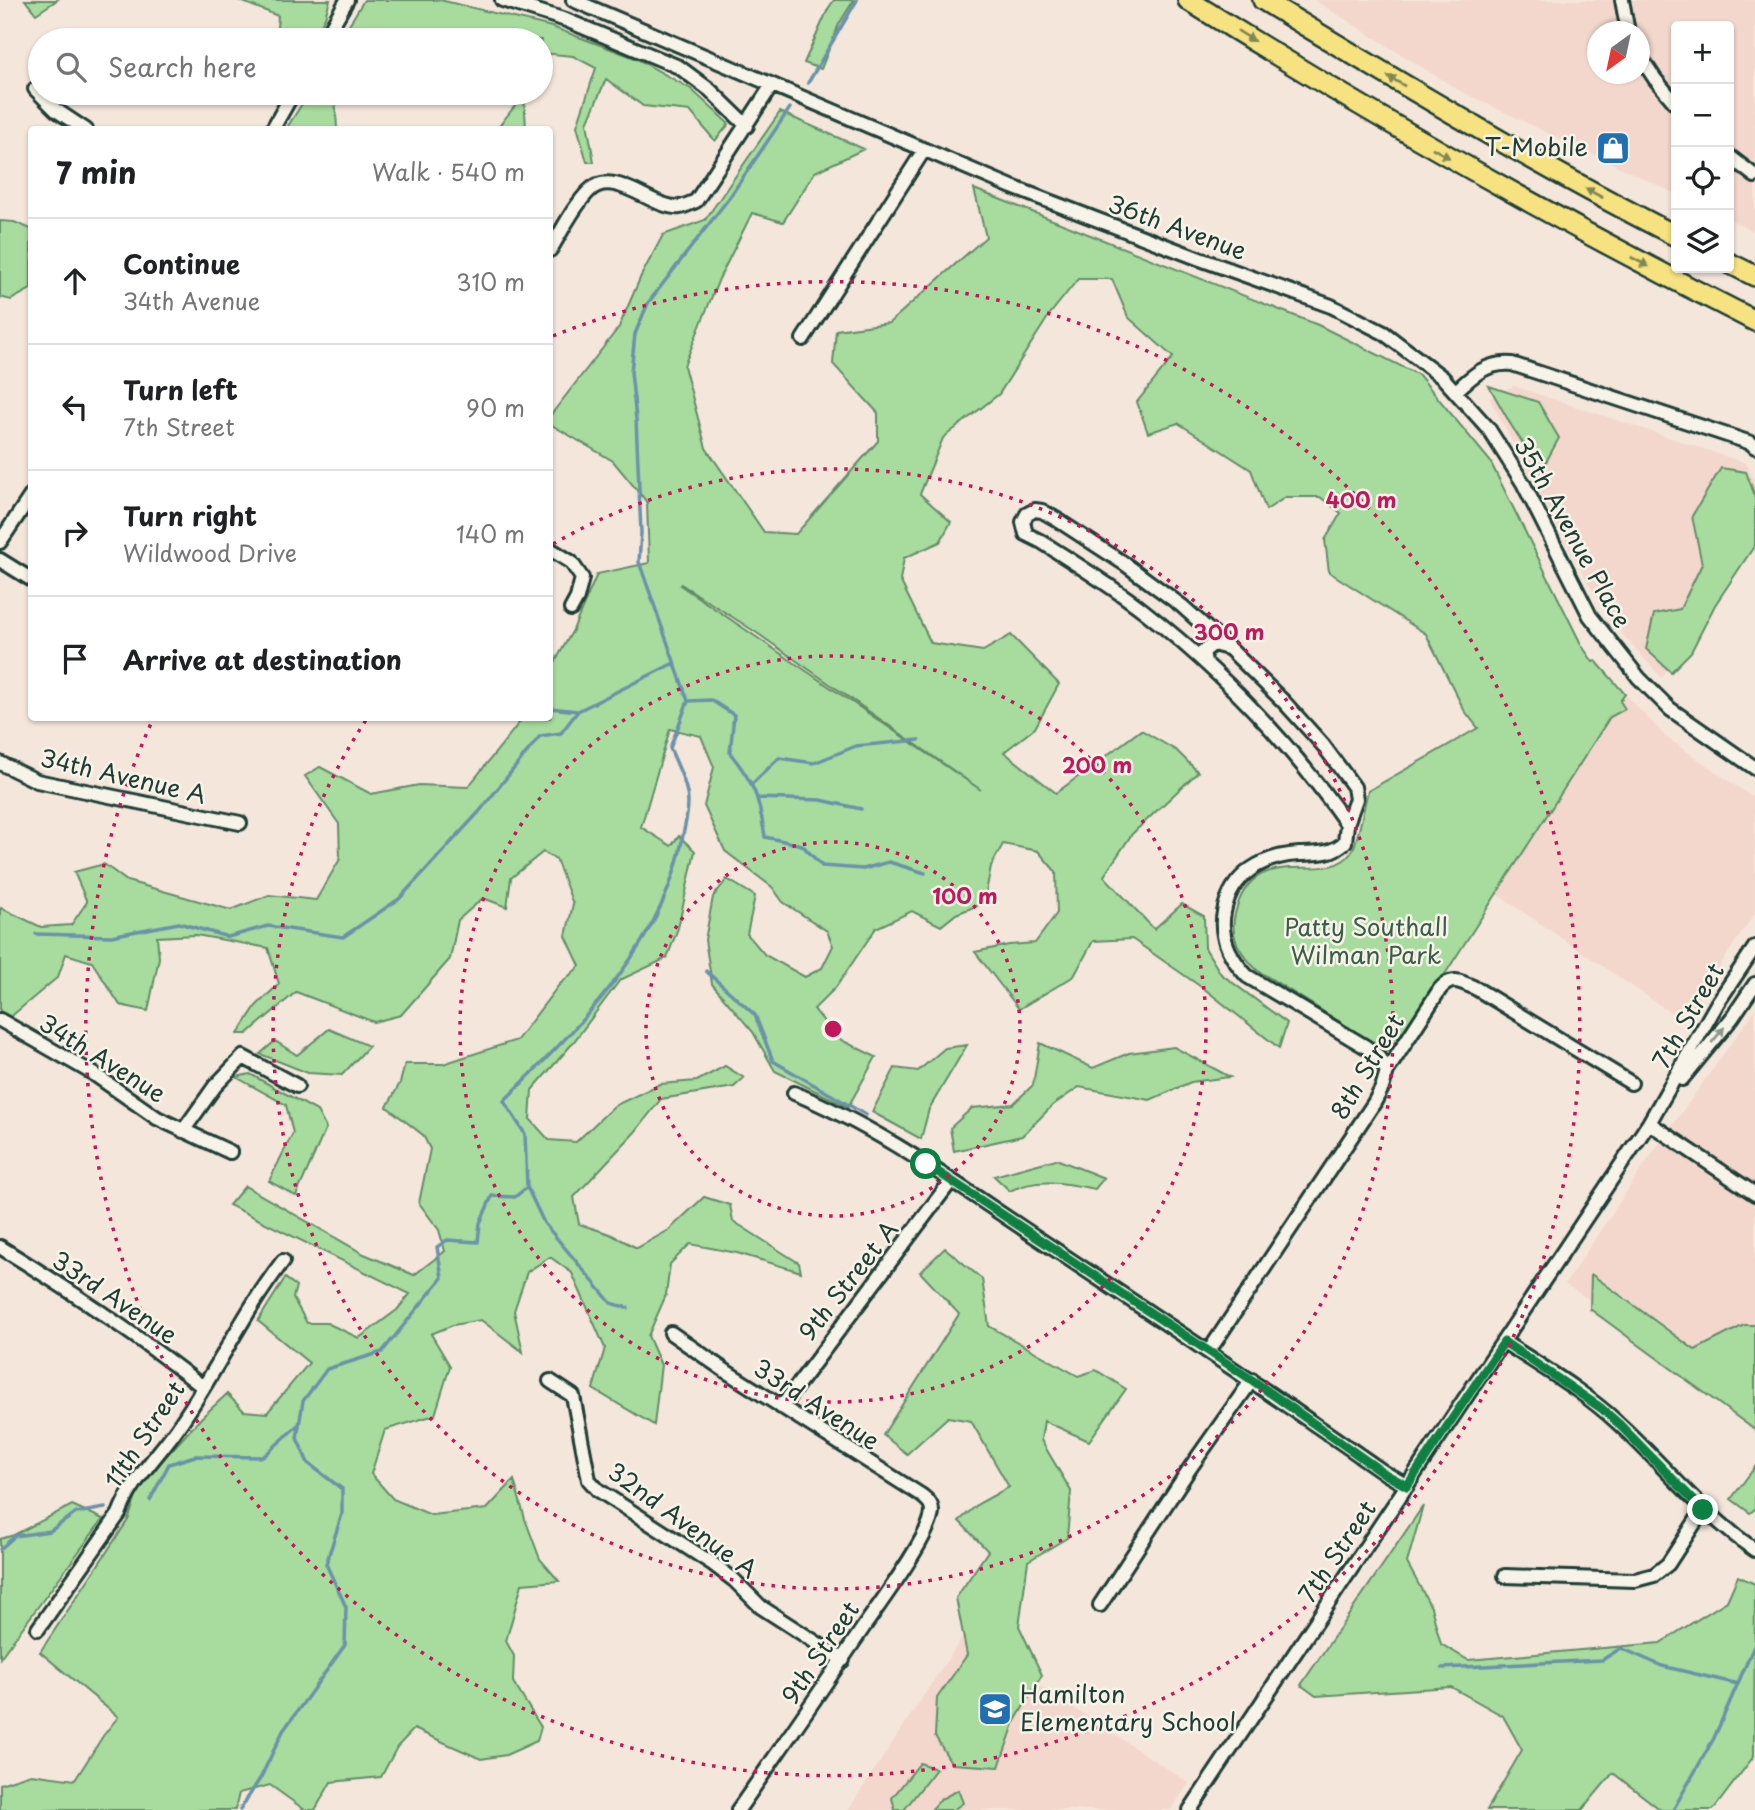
<!DOCTYPE html>
<meta charset="utf-8">
<style>
:root{--surface:#fff;--page:#f2f2f2;--text:#202124;--muted:#757577;--line:#e0e0e0}
body{margin:0;font-family:"Playpen Sans",sans-serif;background:var(--page);color:var(--text)}
.controls{position:absolute;right:21px;top:21px;display:grid;overflow:hidden;border-radius:7px;box-shadow:0 2px 5px #0004}
.controls button{width:63px;height:63px;display:grid;place-items:center;padding:0;border:0;border-bottom:2px solid var(--line);background:var(--surface);color:var(--text);font:35px sans-serif}
.compass{position:absolute;left:1587px;top:21px;width:63px;height:63px;border-radius:50%;background:var(--surface);box-shadow:0 2px 5px #0004;rotate:213deg}
.stop{position:absolute;width:21px;height:21px;margin:-16px;border:5px solid #0b8043;border-radius:50%;background:#fff}
.stop.end{background:#0b8043;border-color:#fff;box-shadow:0 2px 7px #0008}
.list{margin:0;padding:0;list-style:none}
h2{display:flex;justify-content:space-between;align-items:center;height:91px;margin:0;padding:0 28px;font-size:30px}
h2 small{font-size:23px;font-weight:400;color:var(--muted)}
.list li{display:grid;grid-template-columns:46px 1fr auto;gap:21px;align-items:center;box-sizing:border-box;height:126px;padding:0 28px;border-top:2px solid var(--line)}
.list b{display:block;font-size:26px;white-space:nowrap}
.list p{margin:0;font-size:23px;white-space:nowrap;color:var(--muted)}
.list em{font-size:23px;font-style:normal;color:var(--muted)}
.icon{flex:none;width:38px;height:38px;fill:none;stroke:currentColor;stroke-width:2;stroke-linecap:round;stroke-linejoin:round}
.map{position:relative;flex:none;width:1755px;height:1810px;overflow:hidden}
.search{position:absolute;background:var(--surface);box-shadow:0 2px 5px #0004;left:28px;top:28px;width:525px;height:77px;display:flex;align-items:center;gap:18px;box-sizing:border-box;padding:0 24px;border-radius:38px;color:var(--muted);font-size:26px}
.panel{position:absolute;background:var(--surface);box-shadow:0 2px 5px #0004;left:28px;top:126px;width:525px;height:595px;border-radius:7px}
.map>svg:first-child{display:block}
.built{fill:#f3d7cc;fill-rule:evenodd}
.green{fill:#a7dc9e;stroke:#638c69;stroke-width:2;fill-rule:evenodd}
.lines{fill:none;stroke-linecap:round;stroke-linejoin:round}
.stream{stroke:#6b92a9;stroke-width:3.5}
.minor-casing{stroke:#1f3d34;stroke-width:18}
.highway-casing{stroke:#1f3d34;stroke-width:24}
.minor{stroke:#f7f3e8;stroke-width:12}
.highway{stroke:#f7e281;stroke-width:19}
.oneway{fill:#808757}
.oneway2{fill:#8b988e}
.route{stroke:#0b8043;stroke-width:9}
.ring{fill:none;stroke:#c2185b;stroke-width:3.5;stroke-dasharray:3.5 7}
.labels{text-anchor:middle;stroke-width:5;stroke-linejoin:round;paint-order:stroke}
.poi-label{font-size:24px;fill:#1f3d34;stroke:#f7f3e8;text-anchor:end}
.street-label{font-size:24px;fill:#1f3d34;stroke:#f7f3e8}
.park-label{font-size:24px;fill:#3a5d49;stroke:#f7f3e8}
.centre{fill:#c2185b;stroke:#f7f3e8;stroke-width:3.5}
.ring-label{font-size:21px;text-anchor:middle;font-weight:bold;fill:#c2185b;stroke:#f7f3e8;stroke-width:5;stroke-linejoin:round;paint-order:stroke}
</style>
<div class="map">
<svg width="1755" height="1810" viewBox="0 0 1755 1810">
<rect width="100%" height="100%" fill="#f5e6db"/>
<filter id="ink" filterUnits="userSpaceOnUse"><feTurbulence type="fractalNoise" baseFrequency=".0143" numOctaves="2"/><feDisplacementMap in="SourceGraphic" scale="14" xChannelSelector="R" yChannelSelector="G"/><feConvolveMatrix kernelMatrix="1 2 1 2 8 2 1 2 1" color-interpolation-filters="sRGB"/></filter>
<g filter="url(#ink)">
<path class="built" d="M1314,0H1755V232L1729,219V26H1676V194L1460,91ZM1598,32H1640V74H1598Z
M1514,386L1746,463L1755,482V520L1662,678L1622,634L1591,588L1489,398Z
M1625,694L1666,737L1755,799V913L1683,1021L1495,893Z
M1755,1010V1409L1565,1284L1649,1158Z
M963,1636L1189,1783L1171,1810H848Z"/>
<path class="green" d="M25,0H57L36,14Z
M238,0H330L325,17L312,40H276L278,16Z
M364,0H440L552,27L635,58L691,89L729,124L715,141L690,111L643,106L606,79L587,123L594,162H587L577,126L596,68L573,56L542,53L541,56V40H340Z
M834,0H854L839,24L821,69L804,63L828,9Z
M309,93H335L337,129H286Z
M514,93H524L526,129H497L517,103Z
M780,112L864,149L815,172L783,222L752,213L719,279L684,366L706,448L764,532L796,534L878,441V413L833,364L836,330L889,323L986,237L974,189L1318,325L1419,375L1490,461L1582,646L1593,662L1596,661L1625,694L1620,701L1625,709L1610,717L1447,971L1388,1052L1257,970C1241,954 1229,938 1235,914C1253,837 1325,889 1351,853C1358,844 1364,804 1368,791L1478,728L1464,710L1426,634L1329,572L1325,540L1341,513L1320,497H1286L1266,510L1251,470L1178,423L1148,433L1137,402L1173,357L1128,317L1112,279H1078L1050,314L999,394L943,438L920,494L951,522L940,542L904,558L900,580L931,643L983,651L1011,635L1059,684L1035,728L1004,752L1056,793L1141,730L1177,751L1198,772L1132,834L1104,876L1154,929L1182,904L1204,916L1205,948L1221,974L1287,1023L1279,1048L1207,991L1132,939L1093,941L1074,976L1019,1009L975,952L1009,945L1035,943L1057,913L1056,872L1038,851L1003,844L991,866L984,903L956,914L941,926L912,911L876,928L836,987L814,1009L837,1038L876,1057L848,1107L775,1071L753,1032L712,984L705,940L713,897L727,879L755,896L747,934L765,955L805,977L822,968L833,946L827,931L783,902L772,887L725,851L704,806L714,767L701,736L670,729L641,827L671,846L679,836L695,851L678,928L667,958L620,980L572,1044L532,1090L530,1119L549,1140L576,1142L614,1106L660,1084L697,1081L725,1066L744,1078L734,1087L661,1099L635,1132L574,1197L579,1224L610,1234L637,1248L669,1230L704,1197L730,1205L733,1221L799,1263L801,1272L737,1253L690,1244L670,1264L666,1295L648,1336L661,1365L654,1425L593,1389L605,1348L572,1273L550,1257L527,1272L514,1311L523,1352L481,1320L453,1325L431,1334L450,1366L435,1415L385,1430L371,1474L393,1499L431,1515L487,1509L514,1480L525,1519L540,1559L559,1581L522,1584L506,1641L514,1656L513,1682L541,1727L537,1741L506,1755L481,1759L414,1729L397,1747L381,1777L331,1782L315,1810H305L270,1785L239,1793L235,1810H0V1784L31,1774L75,1780L103,1736L118,1717L40,1652L128,1520L140,1485L201,1418L227,1394L244,1411L267,1413L309,1363L258,1321L285,1278L296,1286L293,1298L307,1323H327L359,1338L397,1310L410,1294L229,1205L245,1186L364,1254L414,1275L445,1251L439,1230L419,1203L430,1149L423,1135L387,1107L400,1083L405,1064H443L517,1040L559,985L580,966L566,936L573,904L556,859L543,852L511,878L507,907L483,898L458,920L450,959L401,1015L374,1022L296,992L247,1034H238L256,1006L279,984L268,948L196,935L157,937L159,958L148,1011L120,1005L92,962L66,954L58,977L8,1019L0,1012V909L1,908L41,927L71,925L87,902L74,872L104,864L127,881L231,910L269,895L316,900L340,859L339,824L305,776L320,767L371,794L419,785L468,787L523,718H550V671L573,630L597,574L649,563L647,502L613,461L550,424V416L619,327L641,276L663,235L705,220ZM681,584L757,633L981,790L680,585Z
M0,221L14,222L31,229V289L11,300L0,297Z
M1489,386L1538,402L1559,438L1541,471L1511,425Z
M1721,468L1746,472L1755,496V545L1715,605L1691,652L1671,672L1646,649L1654,614L1680,609L1702,564L1692,516Z
M329,1029L369,1046L342,1075L308,1073L260,1054L275,1041L297,1055Z
M1040,1043L1093,1068L1129,1053L1174,1047L1230,1077L1191,1082L1150,1100L1079,1087L1053,1105L1022,1136L954,1151L950,1128L972,1108L1013,1104L1033,1085Z
M967,1045L929,1109L921,1139L872,1112L895,1068L918,1071L945,1048Z
M250,1074L317,1111L326,1128L296,1196L269,1181L293,1133L286,1105L236,1077Z
M1056,1159L1104,1178L1095,1189C1065,1183 1037,1177 1010,1191L994,1176Z
M945,1248L982,1279L989,1326L1078,1376L1096,1370L1126,1389L1089,1441L1044,1421L1041,1440L1071,1491L1067,1538L1028,1561L1019,1626L1042,1675L1015,1721L999,1767L952,1764L935,1736L937,1698L967,1655L956,1598L988,1551L959,1521L978,1504L1009,1487L971,1421L948,1417L907,1454L883,1435L959,1314L920,1272Z
M1591,1274L1695,1350L1744,1325H1755V1430L1590,1309Z
M1755,1467V1509L1750,1513L1731,1499Z
M72,1505L103,1519L0,1658V1539L14,1535Z
M1423,1506L1407,1563L1431,1607L1441,1644L1468,1660L1660,1643L1727,1601L1738,1576L1755,1584L1754,1756L1713,1810H1661L1613,1773L1582,1810H1487L1522,1750L1503,1716L1451,1687L1316,1696L1301,1685Z
M920,1763L936,1769L904,1810H895L892,1798Z
M958,1790L963,1803L953,1810H931L941,1799Z"/>
<g class="lines">
<path class="stream" d="M808,83L857,0
M688,701L711,700L734,715L730,753C755,784 759,798 765,837L802,845L822,866L863,869L889,862L925,873
M550,708L578,711L674,663
M753,783L779,758L814,763L856,746L919,740
M757,798L821,800L861,809
M36,934L111,936L179,923L228,937L268,926L343,937L399,899L479,812L540,736L561,733L578,711
M706,971L755,1015L773,1061L866,1115
M527,1187L544,1223L611,1303L628,1308
M150,1500L169,1464L195,1456L263,1457L298,1425
M0,1549L15,1536L50,1531L76,1513L105,1508
M1442,1668L1602,1660L1621,1648L1662,1666L1738,1684
M240,1810L261,1777L283,1731L345,1645L346,1607L326,1564L342,1514V1489L308,1463L297,1438L303,1401L327,1369L382,1352L442,1278L437,1247L447,1240L478,1242L480,1223L492,1196L515,1197L527,1187L525,1134L504,1101C578,1027 666,943 683,835C685,825 688,814 688,803C688,785 677,765 670,748L688,701L639,562L641,533L636,419L631,372L635,334L648,303L729,198L790,108
M1673,1810L1714,1738L1755,1644"/>
<g class="minor-casing">
<path id="minor" d="M502,0L566,20L679,67L710,90L747,126
M573,0L1012,187L1200,259L1331,306L1384,333L1443,378L1488,428L1523,483L1590,616L1639,678L1670,709L1755,768
M1622,0L1628,32
M324,40L347,0
M1640,56L1655,79L1676,104
M35,89L56,110L86,130
M272,130L293,93
M1729,156L1755,176
M550,250C562,231 573,207 589,191C614,166 653,210 680,207C685,206 691,203 696,201L772,85
M803,339L924,150
M1456,391C1473,375 1487,362 1512,364L1751,443L1755,447
M1035,510L1042,511L1056,519L1125,564L1182,606L1231,650L1284,702L1323,745L1354,787L1356,799L1347,824C1290,743 1222,672 1144,611C1112,586 1076,564 1042,542L1026,534L1023,522L1027,514Z
M0,542L32,494
M550,549L571,562L582,578L577,598L571,609
M0,560L32,580
M1205,662L1203,652L1213,644L1228,648
M0,763L37,781L240,823
M1347,824L1345,842C1331,855 1317,853 1299,854C1263,856 1231,874 1224,912C1219,937 1230,958 1247,976L1366,1047L1377,1055L1387,1071
M0,1020L94,1074L157,1118L230,1152
M1682,1079L1732,1018L1755,984
M794,1093C882,1129 960,1187 1039,1239C1155,1316 1271,1393 1385,1473L1407,1486
M1649,1123L1755,1194
M183,1131L215,1086L243,1057L297,1086
M0,1247C70,1290 138,1336 203,1387
M671,1333L727,1372L921,1495C927,1500 932,1503 932,1512C931,1535 878,1606 863,1628C822,1689 780,1750 738,1810
M1504,1342C1542,1367 1585,1392 1618,1423C1665,1466 1701,1513 1755,1550
M1209,1351L1374,1103L1382,1088L1387,1071L1440,989C1452,975 1462,982 1477,989L1631,1083
M550,1381L573,1396L589,1480L598,1490L713,1564L734,1580L761,1607L843,1660
M781,1407L951,1181
M1505,1576L1635,1580L1654,1575L1668,1564L1703,1510
M1100,1605L1190,1468L1252,1380
M38,1629L119,1514C132,1480 156,1458 176,1430C215,1375 242,1314 283,1261
M1190,1810L1649,1123L1718,1002L1755,947"/>
</g>
<g class="highway-casing">
<path id="highway" d="M1188,0C1372,116 1561,223 1755,321
M1263,0C1398,82 1535,164 1676,236
M1729,263L1755,276"/>
</g>
<use href="#minor" class="minor"/>
<use href="#highway" class="highway"/>
</g>
<defs><path id="oneway-solid" d="M-6-.8H1V-3.2L6.5 0L1 3.2V.8H-6Z" transform="scale(1.75)"/></defs>
<g class="oneway">
<use href="#oneway-solid" transform="translate(1246 36) rotate(32)"/>
<use href="#oneway-solid" transform="translate(1396 81) rotate(-150)"/>
<use href="#oneway-solid" transform="translate(1441 153) rotate(30)"/>
<use href="#oneway-solid" transform="translate(1594 193) rotate(-151)"/>
<use href="#oneway-solid" transform="translate(1640 262) rotate(28)"/>
</g>
<use class="oneway2" href="#oneway-solid" transform="translate(1718 1035) rotate(-51)"/>
</g>
<g class="lines" filter="url(#ink)">
<path class="route" d="M926,1164L1252,1380L1385,1474L1407,1486L1504,1342L1601,1408L1618,1423L1703,1510"/>
</g>
<g class="ring">
<circle cx="833" cy="1029" r="187"/>
<circle cx="833" cy="1029" r="373"/>
<path d="M553 544A560 560 0 1 1 366 720"/>
<path d="M553 336A747 747 0 1 1 153 719"/>
</g>
<defs>
<g id="shop-square" transform="scale(1.75)"><rect x="-9" y="-9" width="18" height="18" rx="4" fill="#1f6fb2" stroke="#f7f3e8"/><path d="M-5-2.5h2.3a2.7 3.5 0 0 1 5.4 0H5L5.5 6h-11ZM-1.5-2.5h3a1.5 2.3 0 0 0-3 0Z" fill="#fff"/></g>
<g id="school-square" transform="scale(1.75)"><rect x="-9" y="-9" width="18" height="18" rx="4" fill="#1f6fb2" stroke="#f7f3e8"/><path d="M0-5L7-2L0 1L-7-2ZM-4 1L0 2.5L4 1V4Q0 6-4 4Z" fill="#fff"/></g>
</defs>
<g fill-rule="evenodd">
<use href="#shop-square" x="1613" y="148"/>
<use href="#school-square" x="995" y="1709"/>
</g>
<g class="labels">
<g class="poi-label">
<text x="1588" y="156">T-Mobile</text>
<text x="1020" y="1703" text-anchor="start">Hamilton<tspan x="1020" dy="28">Elementary School</tspan></text>
</g>
<g class="street-label">
<text transform="translate(1177 228) rotate(20)" y="8">36th Avenue</text>
<text transform="translate(1572 533) rotate(61)" y="8">35th Avenue Place</text>
<text transform="translate(123 777) rotate(13)" y="8">34th Avenue A</text>
<text transform="translate(1689 1016) rotate(-60)" y="8">7th Street</text>
<text transform="translate(102 1059) rotate(32)" y="8">34th Avenue</text>
<text transform="translate(1368 1067) rotate(-59)" y="8">8th Street</text>
<text transform="translate(849 1281) rotate(-52)" y="8">9th Street A</text>
<text transform="translate(114 1298) rotate(34)" y="8">33rd Avenue</text>
<text transform="translate(816 1405) rotate(33)" y="8">33rd Avenue</text>
<text transform="translate(145 1435) rotate(-56)" y="8">11th Street</text>
<text transform="translate(682 1521) rotate(36)" y="8">32nd Avenue A</text>
<text transform="translate(1338 1552) rotate(-56)" y="8">7th Street</text>
<text transform="translate(821 1653) rotate(-56)" y="8">9th Street</text>
</g>
<g class="park-label">
<text x="1366" y="936">Patty Southall<tspan x="1366" dy="28">Wilman Park</tspan></text>
</g>
</g>
<circle cx="833" cy="1029" r="10" class="centre"/>
<g class="ring-label">
<text x="1361" y="508">400 m</text>
<text x="1229" y="640">300 m</text>
<text x="1097" y="773">200 m</text>
<text x="965" y="904">100 m</text>
</g>
</svg>
<div class="controls">
<button>+</button>
<button>−</button>
<button><svg class="icon" aria-label="locate" viewBox="0 0 24 24"><circle cx="12" cy="12" r="6"/><path d="M12 2v4M12 18v4M2 12h4M18 12h4"/></svg></button>
<button><svg class="icon" aria-label="layers" viewBox="0 0 24 24"><path d="M12 4l9 5-9 5-9-5zM3 14l9 5 9-5"/></svg></button>
</div>
<svg class="compass" viewBox="-18 -18 36 36"><path d="M0-13l5 13h-10z" fill="#e53935"/><path d="M0 13l5-13h-10z" fill="#757577"/></svg>
<div class="stop" style="left:926px;top:1164px"></div>
<div class="stop end" style="left:1703px;top:1510px"></div>
<div class="search"><svg class="icon" aria-label="search" viewBox="0 0 24 24"><circle cx="10" cy="10" r="6"/><path d="M15 15l6 6"/></svg>Search here</div>
<section class="panel">
<h2>7 min<small>Walk · 540 m</small></h2>
<ul class="list">
<li><svg class="icon" aria-label="ahead" viewBox="0 0 24 24"><path d="M12 20V5M6 11l6-6 6 6"/></svg><div><b>Continue</b><p>34th Avenue</p></div><em>310 m</em></li>
<li><svg class="icon" aria-label="left" viewBox="0 0 24 24"><path d="M17 20v-9H6M10 6l-5 5 5 5"/></svg><div><b>Turn left</b><p>7th Street</p></div><em>90 m</em></li>
<li><svg class="icon" aria-label="right" viewBox="0 0 24 24"><path d="M7 20v-9h11M14 6l5 5-5 5"/></svg><div><b>Turn right</b><p>Wildwood Drive</p></div><em>140 m</em></li>
<li><svg class="icon" aria-label="arrive" viewBox="0 0 24 24"><path d="M6 21V4h12l-3 4 3 4H6"/></svg><div><b>Arrive at destination</b></div></li>
</ul>
</section>
</div>
